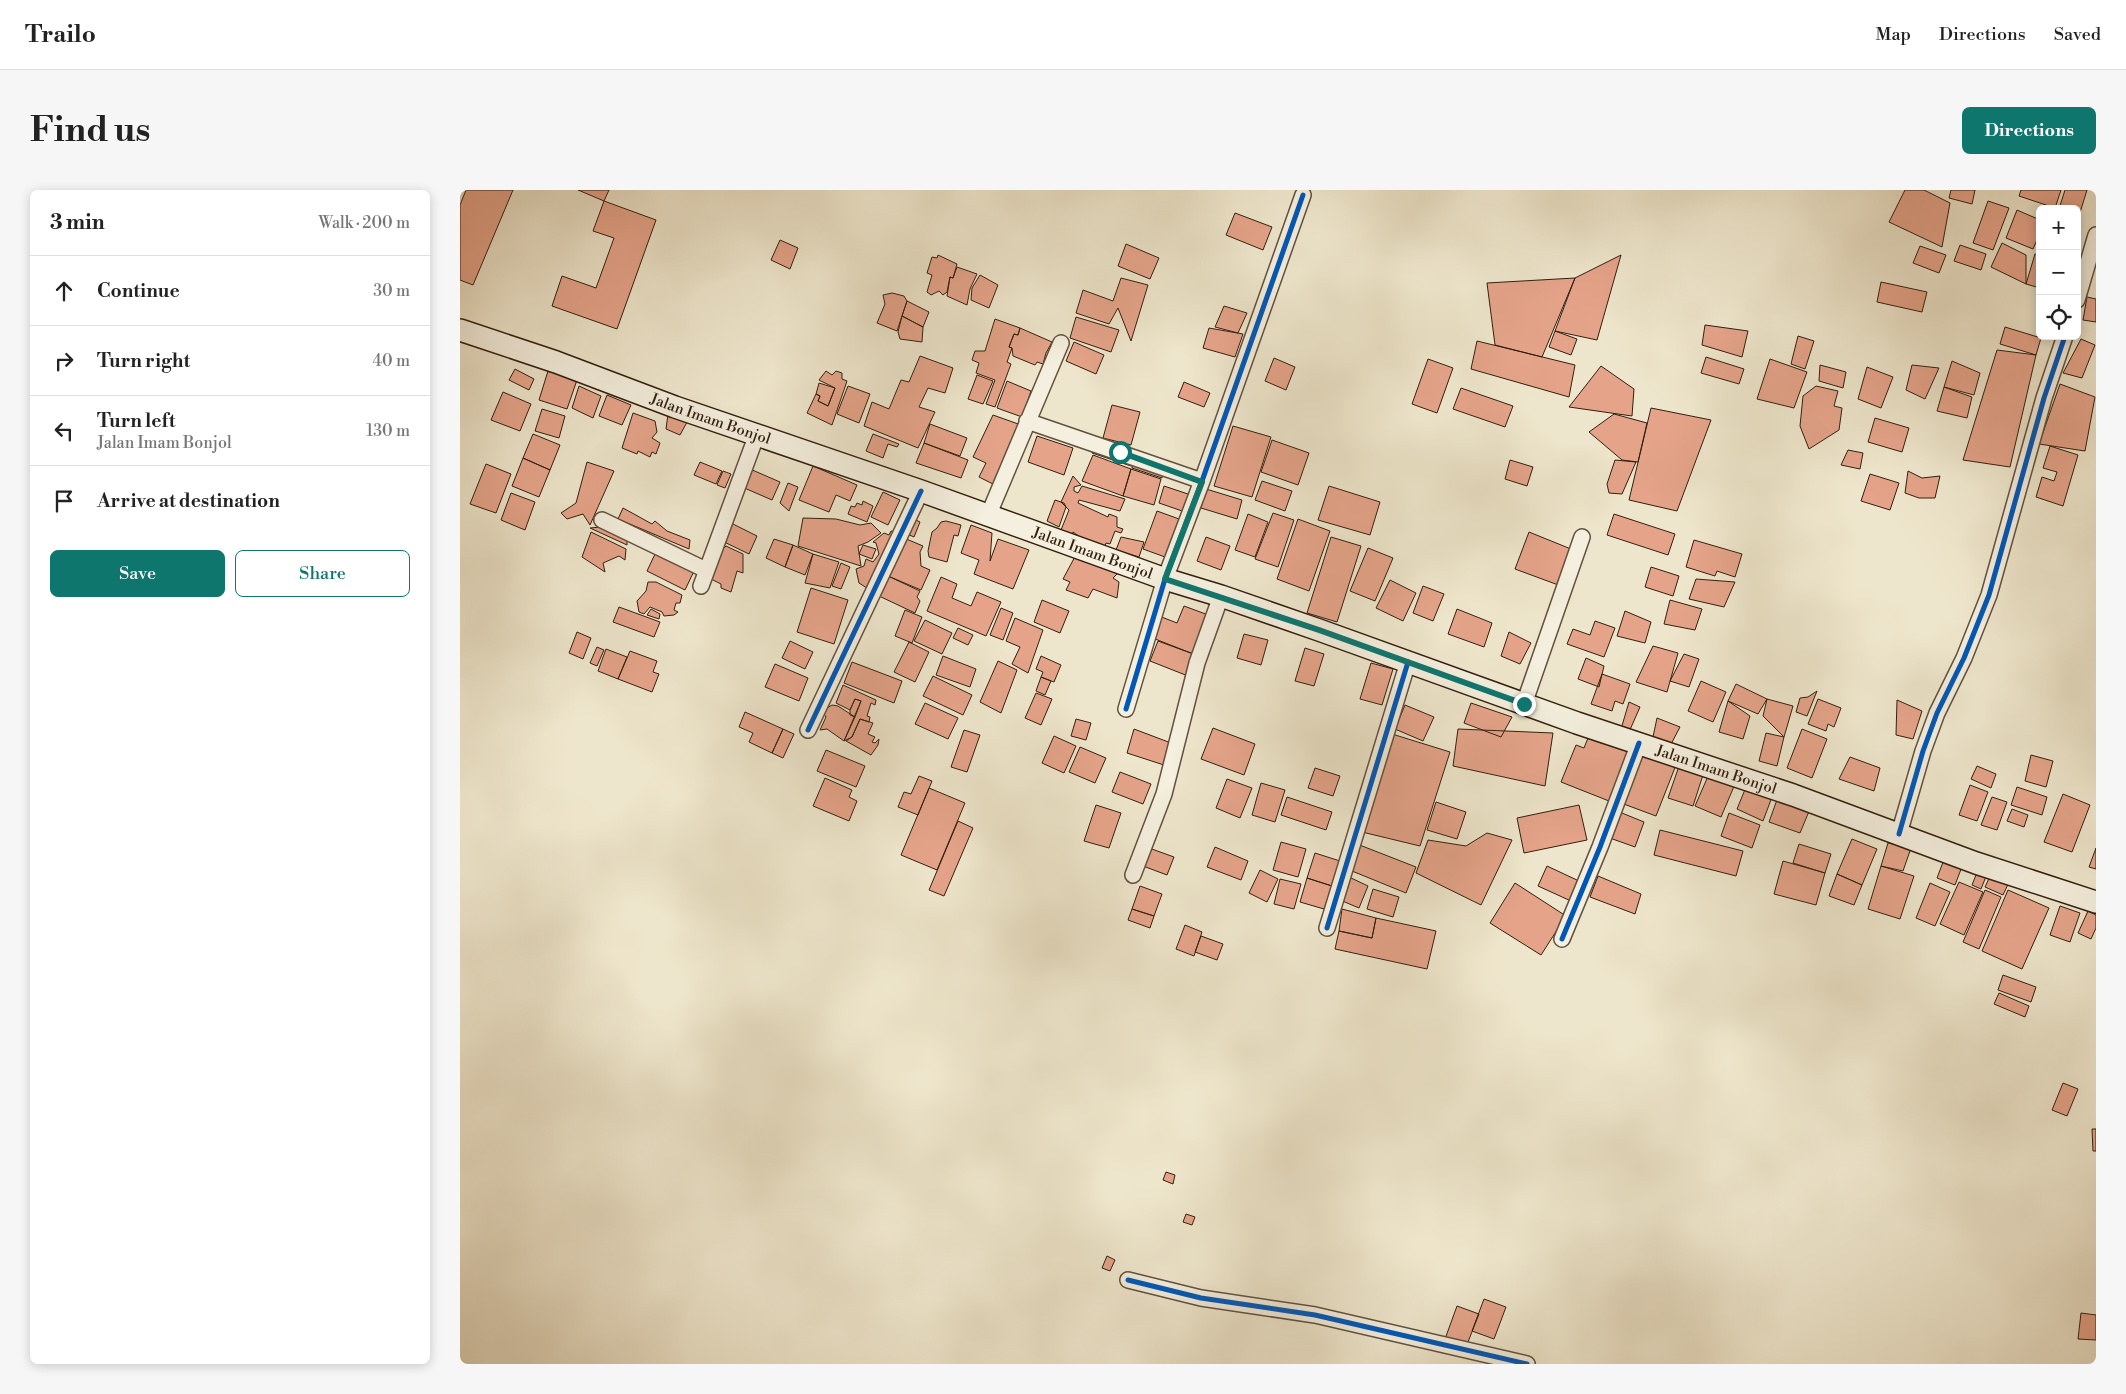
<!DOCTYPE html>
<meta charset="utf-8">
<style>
:root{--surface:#fff;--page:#f6f6f6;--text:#222;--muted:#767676;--line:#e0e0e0;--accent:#0f766e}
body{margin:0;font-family:"Libre Bodoni",serif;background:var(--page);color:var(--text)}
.controls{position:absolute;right:15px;top:15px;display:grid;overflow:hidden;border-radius:8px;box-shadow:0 2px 12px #0003}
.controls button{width:45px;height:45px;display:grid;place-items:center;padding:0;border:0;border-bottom:1px solid var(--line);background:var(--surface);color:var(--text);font:25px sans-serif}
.stop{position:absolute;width:15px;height:15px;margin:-11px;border:4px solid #0f766e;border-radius:50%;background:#fff}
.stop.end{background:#0f766e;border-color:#fff;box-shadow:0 1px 5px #0008}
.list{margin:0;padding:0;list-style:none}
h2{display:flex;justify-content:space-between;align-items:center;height:65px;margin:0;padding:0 20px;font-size:21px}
h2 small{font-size:16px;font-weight:400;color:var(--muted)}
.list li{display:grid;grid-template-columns:32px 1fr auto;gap:15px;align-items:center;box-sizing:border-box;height:70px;padding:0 20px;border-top:1px solid var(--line)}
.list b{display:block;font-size:19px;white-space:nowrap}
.list p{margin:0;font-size:16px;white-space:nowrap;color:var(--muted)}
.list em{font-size:16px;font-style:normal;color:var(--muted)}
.actions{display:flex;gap:10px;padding:15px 20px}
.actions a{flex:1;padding:11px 0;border:1px solid var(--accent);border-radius:8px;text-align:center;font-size:18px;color:var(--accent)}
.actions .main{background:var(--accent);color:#fff}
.icon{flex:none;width:28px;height:28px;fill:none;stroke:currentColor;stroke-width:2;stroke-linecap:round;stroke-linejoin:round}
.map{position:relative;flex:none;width:1636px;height:1174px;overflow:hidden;border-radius:8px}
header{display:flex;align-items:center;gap:30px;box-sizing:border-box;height:70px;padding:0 25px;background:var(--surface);border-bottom:1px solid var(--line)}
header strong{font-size:24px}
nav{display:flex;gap:28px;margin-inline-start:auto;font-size:18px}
.intro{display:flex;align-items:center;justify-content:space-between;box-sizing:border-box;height:120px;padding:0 30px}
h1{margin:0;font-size:35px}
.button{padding:12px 22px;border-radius:8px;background:var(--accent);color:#fff;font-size:18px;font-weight:700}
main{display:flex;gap:30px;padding:0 30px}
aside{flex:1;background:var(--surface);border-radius:8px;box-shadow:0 2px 12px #0003}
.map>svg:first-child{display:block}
.building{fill:#e5a48a;stroke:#331f0e}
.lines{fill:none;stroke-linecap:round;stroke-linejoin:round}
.street-casing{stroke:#62513e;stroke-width:18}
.secondary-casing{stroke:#331f0e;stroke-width:24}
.street{stroke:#f4efde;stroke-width:15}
.secondary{stroke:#f4efde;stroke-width:21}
.cycleway-casing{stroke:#f4efde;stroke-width:8}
.cycleway{stroke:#0057b8;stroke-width:5}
.route{stroke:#0f766e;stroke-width:6}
.labels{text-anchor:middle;stroke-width:4;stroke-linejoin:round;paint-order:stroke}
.street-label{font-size:15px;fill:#331f0e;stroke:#f4efde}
</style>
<header>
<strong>Trailo</strong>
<nav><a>Map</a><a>Directions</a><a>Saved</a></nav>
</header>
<div class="intro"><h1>Find us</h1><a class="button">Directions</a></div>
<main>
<aside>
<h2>3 min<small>Walk · 200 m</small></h2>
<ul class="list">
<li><svg class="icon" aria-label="ahead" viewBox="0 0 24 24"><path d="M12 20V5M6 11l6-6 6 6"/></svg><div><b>Continue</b></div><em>30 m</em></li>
<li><svg class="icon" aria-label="right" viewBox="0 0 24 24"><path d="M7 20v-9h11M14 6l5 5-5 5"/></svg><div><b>Turn right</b></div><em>40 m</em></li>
<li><svg class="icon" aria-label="left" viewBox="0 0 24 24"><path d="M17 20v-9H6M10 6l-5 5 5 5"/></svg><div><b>Turn left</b><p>Jalan Imam Bonjol</p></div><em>130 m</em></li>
<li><svg class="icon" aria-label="arrive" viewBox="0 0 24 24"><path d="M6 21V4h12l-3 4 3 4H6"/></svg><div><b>Arrive at destination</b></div></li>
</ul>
<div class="actions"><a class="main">Save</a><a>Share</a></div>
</aside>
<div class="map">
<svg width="1636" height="1174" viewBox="0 0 1636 1174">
<rect width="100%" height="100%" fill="#eee6cc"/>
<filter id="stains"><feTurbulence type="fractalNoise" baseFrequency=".004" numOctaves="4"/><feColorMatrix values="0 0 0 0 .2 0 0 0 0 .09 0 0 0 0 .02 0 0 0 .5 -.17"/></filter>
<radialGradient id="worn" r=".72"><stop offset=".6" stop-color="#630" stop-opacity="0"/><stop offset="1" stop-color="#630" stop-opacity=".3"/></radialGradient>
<path class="building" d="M6,0H53L13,95L0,90V15Z
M118,0H149L144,11Z
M1445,0H1464L1490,13L1482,57L1429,32Z
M1491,0H1515L1512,14L1489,8Z
M1561,0H1601L1595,18L1559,6Z
M1605,0H1627L1618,29L1617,19H1599Z
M144,11L196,30L157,139L92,116L102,86L136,98L154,48L133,41Z
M1528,11L1549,18L1533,60L1513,53Z
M1557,20L1580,30V43L1573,59L1546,48Z
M775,23L812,37L803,60L766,45Z
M320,50L338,58L330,79L311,70Z
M1542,53L1566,65V94L1531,77Z
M666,54L699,68L690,89L658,76Z
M1500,55L1526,64L1521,80L1494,71Z
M1460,56L1486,65L1479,83L1453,73Z
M1575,64L1580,65V98L1566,94Z
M478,65L497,74L493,88L490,87L487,102L483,105L479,101L471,105L467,102L472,85L467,83L472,67L477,68Z
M1161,65L1137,150L1095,141L1115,88Z
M497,77L517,84L510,99L507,115L487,106L490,87L493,88Z
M520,85L538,95L529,118L511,110L512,98Z
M661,88L688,95L671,151L658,118L649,134L616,123L623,100L653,111Z
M1115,88L1082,167L1035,155L1027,93Z
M1421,92L1467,102L1462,122L1417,112Z
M432,103L444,106L447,111L437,141L417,133L425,114L423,105Z
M1627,107L1636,109V132L1623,130Z
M447,111L469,122L463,137L442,126Z
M764,116L787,123L778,143L755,137Z
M442,126L463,137L462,152L440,149L438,142Z
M616,127L659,140L651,162L610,148Z
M535,129L560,138L558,145L554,144L549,157L552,158L547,172L551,174L535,217L526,214L535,190L516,183L519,173L512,170L515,161H525Z
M1245,135L1288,141L1282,167L1242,155Z
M1545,137L1581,148L1576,165L1540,154Z
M560,138L592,152L586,163L583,174L577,172L575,175L553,166L552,158L549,157L554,144L558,145Z
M749,138L783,144L775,167L743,158Z
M1095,141L1117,149L1111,165L1089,157Z
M1338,146L1354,151L1345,179L1331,174Z
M1621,149L1635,155L1622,188L1603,183Z
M1017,151L1115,175L1109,207L1011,179Z
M614,152L644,165L636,184L606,171Z
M1537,160L1576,165L1550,277L1503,270Z
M460,166L493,178L485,203L468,198L459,217L475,222L458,258L404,236L412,212L429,219L441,190L449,192Z
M1246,167L1284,179L1279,194L1241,183Z
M814,168L835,177L826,200L805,191Z
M968,169L993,178L977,223L952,214Z
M1310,169L1347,182L1334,218L1297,209Z
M1492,171L1520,183L1514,205L1484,197Z
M1360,175L1386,182L1383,198L1359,191Z
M1452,175L1479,178L1465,209L1446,200Z
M1141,176L1174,199L1172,226L1109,217Z
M1407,177L1433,187L1421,218L1398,209Z
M55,179L74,189L69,200L49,190Z
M88,181L117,190L107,219L79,210Z
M366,181L372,185L376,181L382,183V189L387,191L372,235L347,223L356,204L360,206L358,211L368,216L375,198L359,190Z
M517,185L533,191L523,214L508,209Z
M547,191L571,201L562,227L537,218Z
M724,192L750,203L744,217L718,207Z
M359,193L375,198L368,216L358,211L360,206L356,204Z
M1600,194L1635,207L1625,261L1579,254Z
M119,196L141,206L133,228L112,218Z
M388,196L410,204L399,233L377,224Z
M1356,196L1378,201L1374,216L1382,218L1379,240L1349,259L1340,236L1343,206Z
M1484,197L1512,207L1507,228L1477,221Z
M1001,198L1053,216L1045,237L993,219Z
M43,202L71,214L60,241L31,230Z
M147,205L171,215L162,235L139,226Z
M652,215L680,222L671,255L643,248Z
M1191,218L1251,230L1217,321L1169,310Z
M82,219L105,226L99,248L75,241Z
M173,223L195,231L197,242L192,248L200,253L196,264L192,262L190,267L178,261L177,264L162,258Z
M232,223L220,245L206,239L208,224Z
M1154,224L1187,233L1178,272L1162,270L1129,242Z
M533,225L561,235L535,295L519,287L526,273L513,267Z
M1415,228L1449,238L1442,262L1408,252Z
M470,234L507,248L500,266L464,253Z
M773,236L811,247L792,307L754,296Z
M73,244L100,255L90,280L63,268Z
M413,244L439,254L437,257L428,254L423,268L406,261Z
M577,246L613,258L604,285L568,272Z
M812,250L849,263L838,295L801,282Z
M464,253L508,270L501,288L456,273Z
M1590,256L1618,265L1603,316L1576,307L1582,287L1594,291L1597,282L1583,278Z
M633,259L672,270L671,276L632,263Z
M1388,260L1403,263L1400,279L1381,275Z
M633,265L671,279L663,306L622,291Z
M63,268L90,280L79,307L52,296Z
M672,270L704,280L702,288L672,278Z
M1050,270L1073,277L1067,296L1045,289Z
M1155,270L1176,272L1162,304L1149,303L1147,294Z
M127,272L154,281L130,335L123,324L107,329L101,323L116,313Z
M240,272L262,281L256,294L234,285Z
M26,274L51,284L36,323L10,314Z
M353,276L397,295L390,311L376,305L369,322L339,310Z
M290,279L320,292L312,310L282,297Z
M671,279L701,289L694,315L663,306Z
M263,281L271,284L265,298L257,295Z
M1448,281L1462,288L1480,286L1475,308H1459L1445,303Z
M1410,284L1439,293L1430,320L1401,311Z
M613,286L621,295L614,297V301L618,303L622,296L665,309L660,321L619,310L618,313L648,327L649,324L657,327V337L663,339L661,343L655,341L650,354L646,353L644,359L619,351L620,347L613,342L612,346L601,340L609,320L601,312Z
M802,291L832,301L825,321L795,310Z
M328,293L338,297L329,321L320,313Z
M704,296L731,305L725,322L699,313Z
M869,296L920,312L910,345L858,330Z
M746,299L782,310L777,329L741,318Z
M423,302L440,310L428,335L411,327Z
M51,303L75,312L65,340L41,330Z
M595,310L604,313L606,317L599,337L587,331Z
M403,311L413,316L407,332L388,324L391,316L395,317L397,313L402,315Z
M163,318L192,334L195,331L207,341L230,350L229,359L158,329Z
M697,321L719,329L705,367L683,359Z
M813,323L834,330L818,377L795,369Z
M788,324L808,332L795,367L775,360Z
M1154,324L1215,344L1208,365L1147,345Z
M343,328L376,329L400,335L411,333L421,343L408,352L398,356L401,376L338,356Z
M454,329L460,332L454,347L447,344Z
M838,329L870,341L849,401L817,389Z
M486,331L501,335L498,346L494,345L487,372L469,367L468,361L472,342L477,338L481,332Z
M269,332L297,346L289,364L260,350Z
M511,335L532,343L530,371L538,349L569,360L553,399L514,384L519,370L501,363Z
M141,337L167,351V355L130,338Z
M431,341L438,342L410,400L399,393L396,379L404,376L406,369L413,372L419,364L416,353L413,352L424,343L429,345Z
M131,342L166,359L165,370L159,366L143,373L145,382L122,367Z
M1069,342L1111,359L1101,396L1055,379Z
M661,347L684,352L679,367L656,360Z
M746,347L770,356L761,380L737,371Z
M871,347L901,356L877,432L847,423Z
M444,348L463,356L460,362L461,376L470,380L461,400L428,386Z
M314,349L333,355L325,377L306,368Z
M1234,350L1282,364L1275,387L1257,381L1255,386L1226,377Z
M333,355L353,364L345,385L325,377Z
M403,355L416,359L412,369L399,364Z
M266,356L283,364V383L277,381L271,402L261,398V394L247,387L253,369Z
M908,358L933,368L915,411L890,401Z
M197,360L235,379L225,400L187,381Z
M618,361L664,377L653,388L659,392L657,408L633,399L628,408L606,400L610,392L603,389Z
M353,364L379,372L370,398L345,393Z
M381,373L390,377L381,399L372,396Z
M1191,377L1219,386L1213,406L1185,397Z
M428,386L460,401L457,407L460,411L455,423L419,406Z
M481,387L497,394L492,408L511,416L517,402L541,412L526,446L467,421Z
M1236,389L1275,392L1264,417L1229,409Z
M930,390L956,403L943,431L916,418Z
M188,392H196L222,405L220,413H216L214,420L218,422L214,425L204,426L202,422L190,417L184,424L179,422L177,411L186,401Z
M963,396L984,404L973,431L953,423Z
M351,398L388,410L374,454L337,442Z
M582,410L609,421L600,443L574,432Z
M1210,410L1242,419L1235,440L1204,434Z
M724,416L751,426L736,465L690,447L699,426L717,433Z
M159,417L200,432L194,447L153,432Z
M541,418L553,423L543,450L530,445Z
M191,419L200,424L199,429L187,425Z
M997,419L1032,433L1024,457L988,444Z
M445,420L462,427L452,453L435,446Z
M1165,421L1191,432L1185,453L1157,446Z
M555,428L583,440L568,483L552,474L560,457L546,451Z
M465,430L492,443L482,464L454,451Z
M1135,431L1155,438L1144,467L1107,454L1113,439L1130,445Z
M498,438L513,445L508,455L493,448Z
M117,442L131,448L123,469L109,463Z
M1049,442L1071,453L1060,474L1041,466Z
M784,444L808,450L801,475L777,468Z
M330,451L353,462L345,479L322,468Z
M698,451L736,465L728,486L690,471Z
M449,452L469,462L455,492L434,482Z
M1193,456L1218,463L1207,502L1176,492Z
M137,457L144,460L137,476L130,473Z
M845,458L864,464L854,496L835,491Z
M146,459L167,467L158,489L138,481Z
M170,461L197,471L193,482L199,484L192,502L158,489Z
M1224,464L1239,469L1229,497L1210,491Z
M483,466L516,479L510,497L476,485Z
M581,466L601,475L594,492L581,487L583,482L576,479Z
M1126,468L1144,476L1139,497L1118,489Z
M538,471L557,480L541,523L520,512Z
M392,472L442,491L434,513L384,493Z
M911,473L933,479L922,515L900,509Z
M315,474L348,488L339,511L305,497Z
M1142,484L1170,494L1163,514L1155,511L1152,521L1131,514Z
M473,486L512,505L503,525L463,506Z
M581,487L591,491L585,505L576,501Z
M1241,491L1266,502L1253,532L1228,521Z
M1276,494L1307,509L1298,524L1268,511Z
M383,495L416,510L415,515L411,513L407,526L410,527L409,532L400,529L392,547L384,551L401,511L395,509L390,520L376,513Z
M1357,501L1347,526L1336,522L1340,508L1348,507Z
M576,503L592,509L581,535L565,528Z
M395,509L401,511L395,527L390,525V520Z
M1307,509L1333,516L1324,547L1303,526Z
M1358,509L1381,518L1374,537L1368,534L1366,541L1348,534Z
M1437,510L1462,521L1453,549L1436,545Z
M1268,511L1290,526L1283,549L1259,542Z
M1169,512L1180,517L1169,542L1161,539Z
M465,513L498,528L488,549L455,534Z
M1011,513L1052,527L1041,547L1004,533Z
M372,515L378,516L395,527L384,551L367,539L360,540L366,527L362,521Z
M945,515L974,527L963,551L935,539Z
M285,522L323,539L312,563L289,552L293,543L279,537Z
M1197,528L1220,537L1210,556L1193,547Z
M400,529L413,533L408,544L415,547L412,552L415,553L419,549L418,555L411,565L386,551L392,547Z
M616,529L631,533L626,550L611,546Z
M753,538L795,554L784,585L741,569Z
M323,539L334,544L323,568L312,563Z
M674,539L711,553L707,576L667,563Z
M998,539L1093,543L1085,596L993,576Z
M1342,539L1367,549L1352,588L1327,578Z
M504,540L520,545L507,582L491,577Z
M1306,543L1324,547L1317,576L1299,571Z
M932,544L990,562L960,656L902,642Z
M1145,544L1171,554L1149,611L1101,592L1116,555L1124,558L1128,548L1141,553Z
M594,546L616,556L604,583L582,573Z
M620,557L646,568L635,593L609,582Z
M366,560L405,576L396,597L357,581Z
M1181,562L1216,575L1196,626L1161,613Z
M1571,565L1593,571L1586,597L1565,591Z
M1390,567L1420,578L1414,601L1379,589Z
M1219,576L1243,585L1233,616L1208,608Z
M1517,576L1536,584L1531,598L1511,589Z
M855,578L880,586L873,606L848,598Z
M660,582L691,594L683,614L652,602Z
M1249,584L1275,594L1261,627L1235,616Z
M459,586L472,591L458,625L438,617L444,602L451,604Z
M365,588L392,600L389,607L397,611L389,631L353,616Z
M767,589L792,598L780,628L756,618Z
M801,593L825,600L815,632L792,625Z
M1510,595L1528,602L1517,631L1499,625Z
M1286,597L1312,607L1303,631L1277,619Z
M1557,597L1587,607L1582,625L1551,615Z
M469,598L505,613L477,680L441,665Z
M1603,604L1630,615L1612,662L1584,652Z
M827,607L872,622L866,640L821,625Z
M1318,607L1350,619L1340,643L1309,632Z
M1532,607L1547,612L1537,640L1521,635Z
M976,612L1006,622L997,649L967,640Z
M636,615L661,623L649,658L624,651Z
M1119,615L1127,650L1064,663L1057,628Z
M1552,619L1568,625L1564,637L1547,631Z
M1157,621L1184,632L1175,657L1147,647Z
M1269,623L1300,635L1292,658L1261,646Z
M498,631L513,638L484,706L469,700Z
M1200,640L1283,661L1276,686L1194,665Z
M1027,643L1052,650L1021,715L956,683L968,650L1006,656Z
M1392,649L1417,659L1402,695L1377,684Z
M821,652L846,659L838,687L813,680Z
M1428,653L1451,658L1443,681L1421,676Z
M897,654L956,677L946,703L887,679Z
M1339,654L1371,664L1365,683L1333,673Z
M755,657L788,671L781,690L747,677Z
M689,658L714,667L707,685L683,676Z
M1636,658V679L1629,677Z
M855,663L880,671L872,696L847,688Z
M1485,667L1503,674L1495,695L1477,688Z
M1323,671L1365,683L1356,715L1314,704Z
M1087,676L1119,691L1111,711L1078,696Z
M1421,676L1454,686L1440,729L1408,719Z
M800,680L818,689L807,712L789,703Z
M1518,680L1527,684L1521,699L1512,695Z
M1532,682L1550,690L1543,705L1525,697Z
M1377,684L1402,695L1394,715L1369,706Z
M1138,686L1181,704L1175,724L1130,707Z
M889,687L908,696L899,718L880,710Z
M847,688L872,696L864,719L840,712Z
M820,689L841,694L834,719L814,714Z
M1499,692L1523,702L1504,745L1480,734Z
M1055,693L1106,726L1081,765L1030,733Z
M1470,693L1490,702L1475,736L1456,728Z
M680,696L702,704L694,726L672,719Z
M913,699L939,707L933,727L907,719Z
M1525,700L1541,707L1519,759L1503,752Z
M1548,700L1589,718L1562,779L1522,761Z
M1600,716L1620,723L1610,752L1590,745Z
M672,719L694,726L690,738L668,730Z
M882,719L916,728L912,748L879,741Z
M1628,721L1636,725V738L1631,749L1618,743Z
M916,728L976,741L967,779L875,759L879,741L912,748Z
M725,735L742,742L734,766L716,759Z
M741,746L763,754L757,770L735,762Z
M1543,785L1576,797L1571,812L1538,800Z
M1539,803L1569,816L1565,827L1534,814Z
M1603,893L1618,899L1607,926L1592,920Z
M1632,939H1636V961H1633Z
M706,982L715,985L713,994L703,990Z
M726,1024L735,1027L732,1035L723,1032Z
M647,1066L655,1070L650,1081L642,1078Z
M1024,1109L1046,1117L1034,1149L1012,1141Z
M997,1116L1019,1124L1006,1157L985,1149Z
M1621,1123L1636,1125V1150L1618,1149Z"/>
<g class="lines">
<g class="street-casing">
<path id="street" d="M1617,110L1636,45
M567,231L742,291
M528,326L601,153
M142,330L246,380
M241,396L297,244
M1064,514L1122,347
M666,519L705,389L742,291L843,5
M348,540L461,301
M1439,644L1463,561L1477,523L1504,468L1529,405L1584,208L1605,146
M673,685L704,604L737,473L761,406
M867,738L948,472
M1102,749L1140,657L1179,553
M668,1090L741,1108L855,1125L1067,1174"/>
</g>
<g class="secondary-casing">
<g id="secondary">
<path id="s1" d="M0,140L96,172L215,217L461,301L705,389L761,406L859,440L1117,533L1333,605L1516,673L1636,712"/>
</g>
</g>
<use href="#street" class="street"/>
<use href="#secondary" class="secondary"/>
<g class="cycleway-casing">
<path id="cycleway" d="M666,519L705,389L742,291L843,5
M348,540L461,301
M1439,644L1463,561L1477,523L1504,468L1529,405L1584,208L1605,146
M867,738L948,472
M1102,749L1140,657L1179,553
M668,1090L741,1108L855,1125L1067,1174"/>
</g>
<use href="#cycleway" class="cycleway"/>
</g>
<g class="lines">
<path class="route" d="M660,262L742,292L705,389L859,440L1064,514"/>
</g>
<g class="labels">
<g class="street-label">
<text dy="5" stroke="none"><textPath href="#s1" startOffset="266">Jalan Imam Bonjol</textPath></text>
<text dy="5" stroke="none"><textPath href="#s1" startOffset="671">Jalan Imam Bonjol</textPath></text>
<text dy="5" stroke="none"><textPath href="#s1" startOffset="1331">Jalan Imam Bonjol</textPath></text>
</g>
</g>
<rect width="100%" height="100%" filter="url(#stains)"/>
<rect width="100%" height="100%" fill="url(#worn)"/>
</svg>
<div class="controls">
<button>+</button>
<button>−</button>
<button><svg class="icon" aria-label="locate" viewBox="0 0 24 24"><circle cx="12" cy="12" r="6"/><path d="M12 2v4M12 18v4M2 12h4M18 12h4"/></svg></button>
</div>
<div class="stop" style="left:660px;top:262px"></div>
<div class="stop end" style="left:1064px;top:514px"></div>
</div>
</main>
